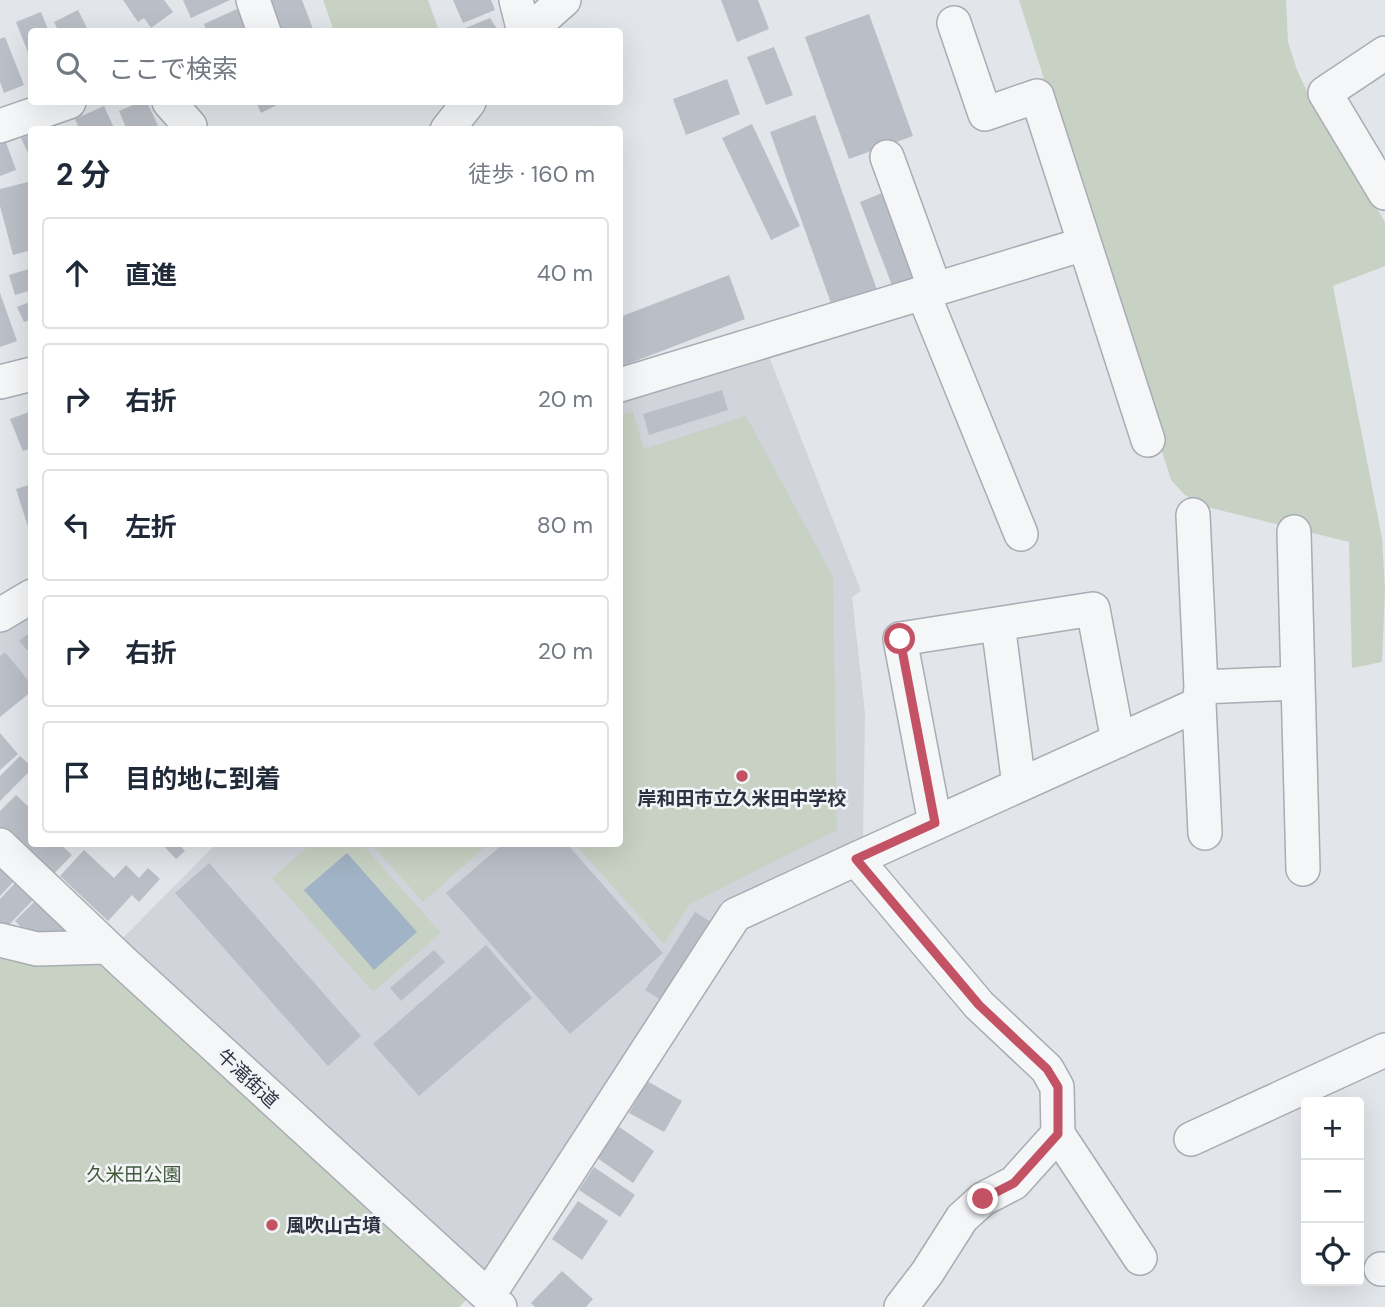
<!DOCTYPE html>
<html lang="ja">
<meta charset="utf-8">
<style>
:root{--surface:#fff;--page:#f2f2f3;--text:#1f2937;--muted:#747a83;--line:#e0e1e3}
body{margin:0;font-family:"DM Sans","Noto Sans JP",sans-serif;background:var(--page);color:var(--text)}
.controls{position:absolute;right:21px;bottom:21px;display:grid;overflow:hidden;border-radius:7px;box-shadow:0 7px 28px #0002}
.controls button{width:63px;height:63px;display:grid;place-items:center;padding:0;border:0;border-bottom:2px solid var(--line);background:var(--surface);color:var(--text);font:35px sans-serif}
.stop{position:absolute;width:21px;height:21px;margin:-16px;border:5px solid #c35364;border-radius:50%;background:#fff}
.stop.end{background:#c35364;border-color:#fff;box-shadow:0 2px 7px #0008}
.list{margin:0;padding:0;list-style:none}
h2{display:flex;justify-content:space-between;align-items:center;height:91px;margin:0;padding:0 28px;font-size:30px}
h2 small{font-size:23px;font-weight:400;color:var(--muted)}
.list li{display:grid;grid-template-columns:46px 1fr auto;gap:21px;align-items:center;box-sizing:border-box;height:112px;margin:0 14px 14px;padding:0 14px;border:2px solid var(--line);border-radius:7px}
.list b{display:block;font-size:26px;white-space:nowrap}
.list em{font-size:23px;font-style:normal;color:var(--muted)}
.icon{flex:none;width:38px;height:38px;fill:none;stroke:currentColor;stroke-width:2;stroke-linecap:round;stroke-linejoin:round}
.map{position:relative;flex:none;width:1385px;height:1307px;overflow:hidden}
.search{position:absolute;background:var(--surface);box-shadow:0 7px 28px #0002;left:28px;top:28px;width:595px;height:77px;display:flex;align-items:center;gap:18px;box-sizing:border-box;padding:0 24px;border-radius:7px;color:var(--muted);font-size:26px}
.panel{position:absolute;background:var(--surface);box-shadow:0 7px 28px #0002;left:28px;top:126px;width:595px;height:721px;border-radius:7px}
.map>svg:first-child{display:block}
.built{fill:#d1d4db}
.green{fill:#c8d2c4}
.water{fill:#a1b3c6}
.building{fill:#babec6}
.lines{fill:none;stroke-linecap:round;stroke-linejoin:round}
.street-casing{stroke:#a8acb3;stroke-width:36}
.street{stroke:#f5f6f8;stroke-width:33}
.route{stroke:#c35364;stroke-width:9}
.poi-dot{fill:#c35364;stroke:#f2f4f7;stroke-width:2.5}
.labels{text-anchor:middle;stroke-width:5;stroke-linejoin:round;paint-order:stroke}
.poi-label{font-size:19px;font-weight:bold;fill:#2c3340;stroke:#f2f4f7}
.street-label{font-size:19px;fill:#2c3340;stroke:#f2f4f7}
.park-label{font-size:19px;fill:#405a3a;stroke:#f2f4f7}
</style>
<div class="map">
<svg width="1385" height="1307" viewBox="0 0 1385 1307">
<rect width="100%" height="100%" fill="#e2e5e9"/>
<path class="built" d="M764,344L861,591L852,597L865,713L863,840L722,911L495,1270L484,1272L122,939L216,844H620V389Z
M31,612V630L19,641L31,656V685L5,652L0,656V624Z"/>
<path class="green" d="M323,0H428L439,31H334Z
M1019,0H1286L1288,42L1297,70L1312,102L1385,222V266L1333,286L1382,538L1385,590L1382,662L1352,668L1349,542L1207,507L1185,495L1171,480Z
M633,411L644,449L746,416L833,577L837,830L690,904L664,944L575,844H620V416Z
M311,844H362L441,933L373,992L272,878Z
M371,844H486L487,845L423,902Z
M0,949L97,957L469,1297L459,1307H0Z"/>
<path class="water" d="M347,853L417,932L374,970L304,890Z"/>
<path class="building" d="M123,0H164L173,12L151,28L144,18L138,22Z
M183,0H230L191,18Z
M268,0H302L313,29L307,32H280Z
M453,0H491L495,10L463,23Z
M721,0H758L769,29L737,42Z
M237,9L247,32H207L204,24Z
M78,10L89,32H59L54,22Z
M41,12L49,32H32L31,60L16,22Z
M869,14L913,136L849,159L805,37Z
M490,18L499,32H463V29Z
M5,37L24,85L4,93L0,82V39Z
M774,47L793,95L766,105L747,57Z
M727,79L740,114L686,135L673,99Z
M140,102H147L160,130H127L119,111Z
M256,102H278L279,104L261,113Z
M104,106L115,130H80L75,119Z
M815,115L877,290L832,306L770,132Z
M752,124L800,226L771,240L722,138Z
M32,134V162L21,138Z
M4,137L16,170L0,176V139Z
M32,181V250L13,255L0,206V189Z
M882,193L915,280L893,288L860,202Z
M32,268V290L15,295L9,275Z
M729,275L745,319L620,367V317Z
M0,293L17,341L0,347Z
M32,301V319L24,322L17,307Z
M722,390L728,410L649,435L643,414Z
M32,411V448L23,451L10,419Z
M32,484V529L29,530L16,489Z
M32,630V656L19,641Z
M5,652L32,685V691L0,717V656Z
M0,733L18,754L0,770Z
M20,756L32,767V769L0,801V776Z
M16,795L32,810V844H60L72,855L51,877L0,827V811Z
M162,844H179L185,851L176,859Z
M503,844H567L663,953L570,1034L446,893Z
M84,850L114,878L126,865L139,878L148,868L160,879L139,902L132,895L108,921L60,876Z
M209,863L361,1036L328,1066L175,893Z
M0,868L14,881L0,896Z
M17,881L35,898L0,934V899Z
M36,900L70,933L33,939L15,921Z
M695,912L711,922L661,1000L645,990Z
M486,945L532,998L419,1096L373,1044Z
M434,950L445,962L401,1001L390,988Z
M647,1081L682,1101L664,1132L629,1113Z
M615,1124L654,1151L633,1183L593,1155Z
M594,1167L635,1195L620,1217L579,1190Z
M578,1201L608,1221L582,1260L552,1239Z
M562,1271L593,1299L586,1307H535L531,1303Z"/>
<g class="lines">
<g class="street-casing">
<path id="street" d="M253,0L264,32
M516,0L524,32
M954,23L985,114L1037,96L1148,440
M528,32L564,0
M1385,53L1325,93L1385,193
M169,102L190,126
M0,126L69,102
M447,130L469,102
M887,157L935,289
M923,293L1021,534
M0,382L32,374
M620,385L1084,244
M1294,532L1303,869
M0,615L32,596
M998,624L1019,785
M1201,687L1298,683
M1199,704L1205,833
M935,823L900,639L1093,609L1118,741
M0,845L123,962L500,1307
M856,859L979,1005L1047,1069L1057,1087L1058,1134L1014,1183L983,1199L962,1218L927,1273L901,1307
M0,940L37,949L106,947
M1058,1134L1140,1258
M1191,1139L1385,1050
M1381,1269H1385
M488,1296L735,915L856,859L1199,704L1201,687L1193,515"/>
</g>
<use href="#street" class="street"/>
</g>
<g class="lines">
<path class="route" d="M900,639L935,823L856,859L979,1005L1047,1069L1058,1087V1134L1014,1183L983,1199"/>
</g>
<g class="poi-dot">
<circle cx="742" cy="776" r="7"/>
<circle cx="272" cy="1225" r="7"/>
</g>
<g class="labels">
<g class="poi-label">
<text x="742" y="805">岸和田市立久米田中学校</text>
<text x="286" y="1232" text-anchor="start">風吹山古墳</text>
</g>
<g class="street-label">
<text transform="translate(248 1078) rotate(43)" y="7">牛滝街道</text>
</g>
<g class="park-label">
<text x="134" y="1181">久米田公園</text>
</g>
</g>
</svg>
<div class="controls">
<button>+</button>
<button>−</button>
<button><svg class="icon" aria-label="locate" viewBox="0 0 24 24"><circle cx="12" cy="12" r="6"/><path d="M12 2v4M12 18v4M2 12h4M18 12h4"/></svg></button>
</div>
<div class="stop" style="left:900px;top:639px"></div>
<div class="stop end" style="left:983px;top:1199px"></div>
<div class="search"><svg class="icon" aria-label="search" viewBox="0 0 24 24"><circle cx="10" cy="10" r="6"/><path d="M15 15l6 6"/></svg>ここで検索</div>
<section class="panel">
<h2>2 分<small>徒歩 · 160 m</small></h2>
<ul class="list">
<li><svg class="icon" aria-label="ahead" viewBox="0 0 24 24"><path d="M12 20V5M6 11l6-6 6 6"/></svg><div><b>直進</b></div><em>40 m</em></li>
<li><svg class="icon" aria-label="right" viewBox="0 0 24 24"><path d="M7 20v-9h11M14 6l5 5-5 5"/></svg><div><b>右折</b></div><em>20 m</em></li>
<li><svg class="icon" aria-label="left" viewBox="0 0 24 24"><path d="M17 20v-9H6M10 6l-5 5 5 5"/></svg><div><b>左折</b></div><em>80 m</em></li>
<li><svg class="icon" aria-label="right" viewBox="0 0 24 24"><path d="M7 20v-9h11M14 6l5 5-5 5"/></svg><div><b>右折</b></div><em>20 m</em></li>
<li><svg class="icon" aria-label="arrive" viewBox="0 0 24 24"><path d="M6 21V4h12l-3 4 3 4H6"/></svg><div><b>目的地に到着</b></div></li>
</ul>
</section>
</div>
